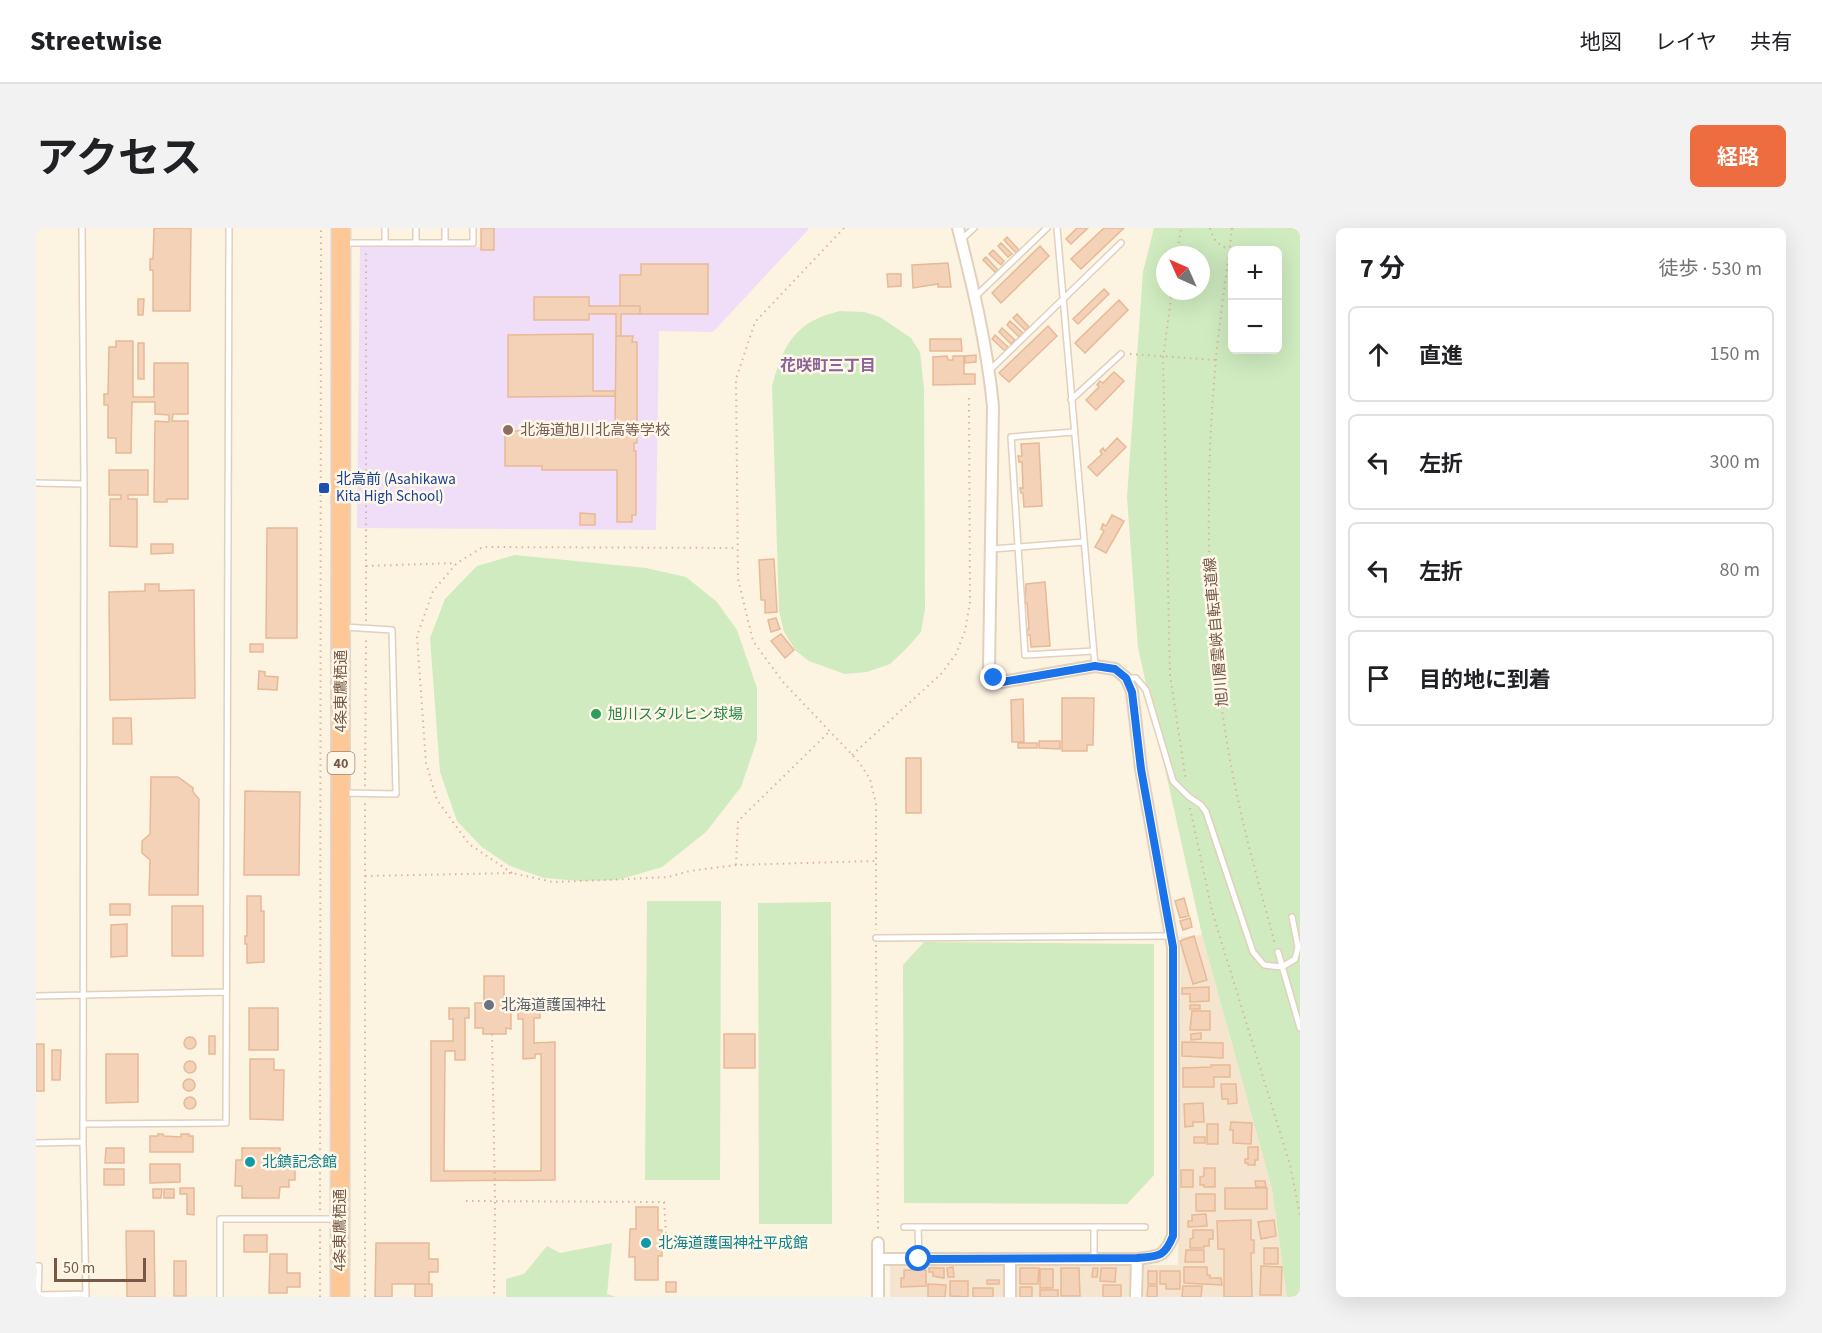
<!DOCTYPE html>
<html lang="ja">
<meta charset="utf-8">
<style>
:root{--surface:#fff;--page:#f2f2f2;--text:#202124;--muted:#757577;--line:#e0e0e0;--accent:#ee6d40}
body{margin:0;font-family:"Source Sans 3","Noto Sans JP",sans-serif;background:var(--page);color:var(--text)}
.controls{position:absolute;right:18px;top:18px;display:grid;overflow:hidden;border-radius:9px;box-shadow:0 6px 24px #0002}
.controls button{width:54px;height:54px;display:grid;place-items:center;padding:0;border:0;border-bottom:2px solid var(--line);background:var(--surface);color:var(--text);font:30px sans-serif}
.compass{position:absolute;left:1120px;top:18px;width:54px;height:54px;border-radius:50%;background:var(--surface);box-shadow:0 6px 24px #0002;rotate:315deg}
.scale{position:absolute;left:18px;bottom:15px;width:92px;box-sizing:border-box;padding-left:6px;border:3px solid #765947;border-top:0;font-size:16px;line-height:21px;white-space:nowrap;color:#765947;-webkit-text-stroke:4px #fff7e8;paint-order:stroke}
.stop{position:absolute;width:18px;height:18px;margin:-14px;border:4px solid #1a73e8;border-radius:50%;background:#fff}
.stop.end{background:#1a73e8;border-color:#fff;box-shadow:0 2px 6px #0008}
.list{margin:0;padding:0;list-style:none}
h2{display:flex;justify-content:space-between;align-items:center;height:78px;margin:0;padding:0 24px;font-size:26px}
h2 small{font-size:20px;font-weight:400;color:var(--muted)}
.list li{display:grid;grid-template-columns:39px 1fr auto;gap:18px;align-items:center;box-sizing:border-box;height:96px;margin:0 12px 12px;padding:0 12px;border:2px solid var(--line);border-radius:9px}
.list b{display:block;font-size:22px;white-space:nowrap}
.list em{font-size:20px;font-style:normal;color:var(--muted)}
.icon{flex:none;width:33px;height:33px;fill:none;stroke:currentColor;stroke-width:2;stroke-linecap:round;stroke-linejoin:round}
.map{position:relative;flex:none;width:1264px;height:1069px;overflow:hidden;border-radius:9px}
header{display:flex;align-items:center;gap:36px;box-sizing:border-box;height:84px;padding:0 30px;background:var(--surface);border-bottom:2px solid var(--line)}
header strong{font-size:28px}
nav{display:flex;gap:33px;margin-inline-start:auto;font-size:21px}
.intro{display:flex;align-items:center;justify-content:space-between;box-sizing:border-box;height:144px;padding:0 36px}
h1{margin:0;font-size:42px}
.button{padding:15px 27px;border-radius:9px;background:var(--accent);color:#fff;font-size:21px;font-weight:700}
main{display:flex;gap:36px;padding:0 36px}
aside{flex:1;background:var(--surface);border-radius:9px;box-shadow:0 6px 24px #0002}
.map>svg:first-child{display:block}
.residential{fill:#f5e5cf}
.education{fill:#f0def9}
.green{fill:#cfebbf;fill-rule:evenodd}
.building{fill:#f4d2b7;stroke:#e7b997;stroke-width:1.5}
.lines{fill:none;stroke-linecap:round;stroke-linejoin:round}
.service-casing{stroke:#e2d0bc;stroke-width:8}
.minor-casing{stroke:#e2d0bc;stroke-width:14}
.trunk-casing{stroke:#ded7d3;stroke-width:21}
.path{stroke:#d9b59b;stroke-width:2;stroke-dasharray:1.5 4.5;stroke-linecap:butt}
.service{stroke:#fff;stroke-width:5}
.minor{stroke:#fff;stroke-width:10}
.trunk{stroke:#fdc895;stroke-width:18}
.route{stroke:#1a73e8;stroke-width:8}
.education-dot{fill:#8d6e63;stroke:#fff7e8;stroke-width:2}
.transit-dot{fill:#1a4fb4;stroke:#fff7e8;stroke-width:2}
.leisure-dot{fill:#2e9e5b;stroke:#fff7e8;stroke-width:2}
.worship-dot{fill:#6b7280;stroke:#fff7e8;stroke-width:2}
.culture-dot{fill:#0f9aa8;stroke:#fff7e8;stroke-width:2}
.labels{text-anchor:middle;stroke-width:5;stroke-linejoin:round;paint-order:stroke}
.shield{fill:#fff7e8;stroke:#9f8877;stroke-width:1.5}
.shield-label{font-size:14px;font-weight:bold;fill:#765947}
.education-label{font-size:15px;fill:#785e54;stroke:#fff7e8;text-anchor:start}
.transit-label{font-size:15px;fill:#164399;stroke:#fff7e8;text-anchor:start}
.street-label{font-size:15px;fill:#765947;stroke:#fff7e8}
.leisure-label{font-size:15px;fill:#27864d;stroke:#fff7e8;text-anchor:start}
.worship-label{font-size:15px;fill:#5b616d;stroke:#fff7e8;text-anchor:start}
.culture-label{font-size:15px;fill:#0d838f;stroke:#fff7e8;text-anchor:start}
.neighbourhood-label{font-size:16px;font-weight:bold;fill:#896299;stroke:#fff7e8}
</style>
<header>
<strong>Streetwise</strong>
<nav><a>地図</a><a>レイヤ</a><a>共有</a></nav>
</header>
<div class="intro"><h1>アクセス</h1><a class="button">経路</a></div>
<main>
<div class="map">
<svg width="1264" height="1069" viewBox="0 0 1264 1069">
<rect width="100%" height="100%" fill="#fdf3e1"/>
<path class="residential" d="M1166,707L1236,961L1251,1069H854V1038L1142,1037L1145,709Z"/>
<path class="education" d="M457,0H772V2L677,104L623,103L620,302L321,300L324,18L456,19Z"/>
<path class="green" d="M1118,0H1264V1069H1251L1236,961L1166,707L1102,420L1091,269L1107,44ZM1196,22H1242V122H1196ZM1129,27H1165V63H1129Z
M804,83L828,84L844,89L875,110L884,124L888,161L889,381L885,404L870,421L854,436L831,444L809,446L773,433L760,423L748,404L743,383L736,158C748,115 759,94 804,83Z
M479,327L610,340L650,349L681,374L701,402L721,460V512L705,559L670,604L626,639L582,652L545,653L508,650L474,638L446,619L421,593L404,544L394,410L409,371L441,338Z
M611,673H685L684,952H609Z
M795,674L796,996H723L722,675Z
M888,714L1118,716V947L1091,976L868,975L867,737Z
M576,1015L571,1066L580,1069H470V1051L488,1046L511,1018L524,1025Z"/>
<path class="building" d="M118,0H155L154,83H117V42H114V31H117Z
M445,0H458V22H445Z
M1041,0H1052L1035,16L1030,11Z
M1068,0H1088L1045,41L1035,31Z
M971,9L983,22L980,25L968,12Z
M965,15L976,26L972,29L962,18Z
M1004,18L1013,28L965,75L956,65Z
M957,22L968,33L965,37L953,26Z
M950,29L962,42L959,44L947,32Z
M912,35L915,59H902V56L877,60L876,37Z
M605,36H672V86H604V78H584V47H605Z
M851,46H865V58L852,59Z
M1068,61L1073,66L1042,96L1037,91Z
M498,69H553V78H604V86H585V108H580V86H553V92H498Z
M102,71H108L107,87H102Z
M1083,72L1092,82L1049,125L1039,115Z
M981,86L993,99L989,102L977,90Z
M974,93L987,105L983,109L971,97Z
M1012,98L1021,108L973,154L963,145Z
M966,100L979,112L975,116L963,104Z
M557,106V163H579V168L472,169V107Z
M959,107L972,119L969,123L956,111Z
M580,108H597L596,114H601V215H598V223H600V287H596V294H581V242H506V238H469V203L579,202Z
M894,111H925L926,123H894Z
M80,113H97V169H118V135H152V186H137L136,193H152V271H131V274H118L119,193L133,194V187L119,186V174H96L95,225H80V210H72V177H68V166H72L73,119H80Z
M102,115H108V151H102Z
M940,127V134L929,135V128Z
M911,128L912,132H917V128H928V146H939V156L897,157V129Z
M1078,144L1088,153L1060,182L1050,172L1063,159L1061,157L1064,153L1067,155Z
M1081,210L1090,219L1061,248L1052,239L1066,226L1064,223L1067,220L1069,223Z
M1003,215L1006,278L988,279L987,265H985L984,260H987L986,234H983L982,228H986L985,216Z
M73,242H112V267H92V271H101V319L74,318V271H85V267H73Z
M544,285L559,286V297H544Z
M1076,287L1088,293L1070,325L1059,319L1068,303L1065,301L1067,296L1070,298Z
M231,300H261V410H230Z
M115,316H137V325L115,326Z
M738,331L741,384L729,385V372H725L723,332Z
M1009,354L1014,418L995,419L994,407H991V401H993L991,375H989L990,356Z
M109,356H123V363L158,362L159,470L74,472L73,364L109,363Z
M740,390L744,401L735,404L732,392Z
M745,406L758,422L749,430L735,413Z
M214,416H227V424H214Z
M223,443L229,444V448L242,449L241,462L222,461Z
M1026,470H1058L1057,517H1051V523H1026Z
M987,471L988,514H976L975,472Z
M77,490H95L96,516H77Z
M1003,513H1024V521L1003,520Z
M982,515H1001V520H982Z
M870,530H885V585H870Z
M115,549H142L157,560V564L163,571L162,667H113L114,632L106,625V613L114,606Z
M209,563L264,564L263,647H208Z
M211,668H225V683H228V734L211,735V716H209V708H211Z
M1148,670L1153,688L1144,690L1139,673Z
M74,676H94V687H74Z
M136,678H167V728H136Z
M1154,690L1156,699L1147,702L1144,693Z
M91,696V728L75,729V697Z
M1158,708L1171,752L1157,756L1144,713Z
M448,748H468V779H475V801L470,800V806H447V800H439V775H448Z
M1173,759V773L1154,774V766H1146V760Z
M504,777V790H498V815L519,814V952L395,953V813H417V791H413V780H433V790H429V832H419V823H409L408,943H505V826H499V830L487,831V791H482V778Z
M1154,777H1164V781H1154Z
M213,780H242V822H213Z
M1156,783H1174V802H1154Z
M1165,805V811L1155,812V806Z
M688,806H719V840H688Z
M173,808H179V826H173Z
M148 815a6 6 0 1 1 12 0a6 6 0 1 1-12 0Z
M1146,814L1187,815V830L1146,828Z
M0,816H8V863H0Z
M16,822H25L24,852H16Z
M70,826H102V874L70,875Z
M214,831H238V842H248L247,892L214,891Z
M148 839a6 6 0 1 1 12 0a6 6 0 1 1-12 0Z
M1175,837H1194V849H1178V859H1147V840L1175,839Z
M147 857a6 6 0 1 1 12 0a6 6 0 1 1-12 0Z
M1185,856H1200L1201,875L1192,876V871H1186Z
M148 875a6 6 0 1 1 12 0a6 6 0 1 1-12 0Z
M1167,875L1168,894H1157V898L1149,899L1148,876Z
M1195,894L1216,895L1215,916L1197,915V902H1194Z
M1171,896H1182V916H1171Z
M122,906H127L128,908L145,909V906H153V908H157V924H114V908H122Z
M1158,909H1169V915H1158Z
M1212,919H1222V932H1219V937H1212V935H1209V931H1212Z
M70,920H88V935H69Z
M206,920H244V932H253V942H259V952H253V959H244L243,970H206V958H199L200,932H206Z
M114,936H144V954L114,955Z
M1168,940H1179V959H1168V957H1164V949L1168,948Z
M68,941H88V957H68Z
M1145,942H1157V959H1145Z
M1219,953H1229L1230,959H1220Z
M144,960H158V987L151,986V966H144Z
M1189,960H1231V981H1189Z
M117,961H126L125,970H117Z
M128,961H138V970H128Z
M1160,966H1179V983H1160Z
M600,979H622V1002H626V1028H622V1052H599V1029H593L594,1001H600Z
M1170,986L1171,998L1152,999V993H1156V987Z
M1215,992V1012H1218V1025H1215L1216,1069H1188V1021H1182L1181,993Z
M1238,992L1240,1008L1225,1011L1222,994Z
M1157,1002H1177V1011H1173V1018H1168V1020H1154V1011L1157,1010Z
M90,1003H118L119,1069H91Z
M208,1007H231V1024H208Z
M340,1015H393V1031H402V1044H393V1056H356V1069H339Z
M1228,1020H1242V1036H1228Z
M1150,1022H1168V1034H1149Z
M234,1026H251V1045H264V1059H251V1065H233Z
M138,1033H150V1068H138Z
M1225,1038L1246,1039L1245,1067H1224Z
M917,1039L918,1049H912L911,1040Z
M1148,1039H1171V1047H1174V1050H1185L1186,1057L1148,1055Z
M893,1040H908V1050L897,1048V1044H893Z
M984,1040H1003L1002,1056H984Z
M1025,1040H1043L1044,1068H1025Z
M1057,1040H1062L1061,1049H1056Z
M1065,1040H1080L1079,1054L1064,1053Z
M1004,1041H1017V1060H1004Z
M868,1042H890V1058L865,1059V1050H868Z
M1112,1043H1121V1056H1112Z
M1124,1043H1144V1061H1130V1056H1124Z
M951,1052H963V1056H951Z
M914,1053H932V1069L914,1068Z
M630,1054H640V1064H630Z
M379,1056H396V1069H379Z
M892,1056L910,1057L909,1069H892Z
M1067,1057H1085V1069H1067Z
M1112,1058H1121V1069H1111Z
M1147,1058H1166L1165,1069H1146Z
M984,1059H996V1069H984Z
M937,1060H957V1069H937Z
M1004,1062H1022V1069H1004Z"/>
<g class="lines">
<g class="service-casing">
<path id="service" d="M46,0L48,256L47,914L50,1069
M380,0V15
M409,0V15
M1021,0L1059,438
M926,11L938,0
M309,15H437V0
M349,15V0
M940,68L1011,0
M954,142L1085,15
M1035,172L1085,126
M1038,204L975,209L989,427L1058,423
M0,255L48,256
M956,321L1048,314
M1090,450H1100L1110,462L1137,553L1152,568L1165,577L1170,584L1217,724L1228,737L1246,739L1259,731L1262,719L1256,689
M306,565L360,566L356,402L308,399
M840,710L1135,708
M1242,724L1264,800
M0,768L190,764
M47,896L190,895L193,0
M0,915L47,914
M868,999H1109
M882,999L883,1030
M1058,1031V999
M0,1038H3L2,1067L50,1066
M184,1069V991H300"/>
</g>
<g class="minor-casing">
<path id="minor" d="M842,1031H1101C1122,1028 1128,1030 1137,1008V719L1105,541L1096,463L1090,450L1079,441L1059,438L966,454L959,450L953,441L957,178C951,117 937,59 922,0
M842,1069V1015
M974,1069V1031
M1100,1069L1101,1031"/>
</g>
<g class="trunk-casing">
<path id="trunk" d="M304,1069L305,0"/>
</g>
<path class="path" d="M808,0L719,94L700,151L702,351L717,413L747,454L823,534L834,551L840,576V702
M1174,0C1177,12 1182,17 1193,21
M1196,0C1191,44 1184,87 1180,131C1168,262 1170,396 1193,526C1204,590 1222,653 1239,716
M1141,27L1145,0
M1136,63L1127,130L1134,447L1150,553
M1094,126L1180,132
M330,338L420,335
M330,393V24
M816,527L905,446L920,426L929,403L934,374L933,168
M329,558L330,408
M1154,580L1176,683L1254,937L1264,987
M700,637L702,593L794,503
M476,645L433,616L401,572L390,535L381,408L397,363L421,335L447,319L701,320
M329,648L476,645L517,654L592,651L632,649L654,643L700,637L839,633
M840,717L842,1005
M456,806L459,973L458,1069
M430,973L628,974L631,1020
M284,982L285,0
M284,1069V1000
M329,1069V573"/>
<use href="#service" class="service"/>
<use href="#minor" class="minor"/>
<use href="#trunk" class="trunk"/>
</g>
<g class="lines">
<path class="route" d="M883,1031L1101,1030C1122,1028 1128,1030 1137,1008V719L1105,541L1096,464L1090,450L1079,441L1059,438L966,454L958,450"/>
</g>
<circle class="education-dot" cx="472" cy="202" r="6"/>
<rect class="transit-dot" x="282" y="254" width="12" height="12" rx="3"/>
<circle class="leisure-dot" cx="560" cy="486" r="6"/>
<circle class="worship-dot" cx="453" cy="777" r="6"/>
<g class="culture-dot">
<circle cx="214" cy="934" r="6"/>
<circle cx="610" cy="1015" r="6"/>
</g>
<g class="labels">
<rect class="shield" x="291.5" y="524" width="27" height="22" rx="4.5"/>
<g class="shield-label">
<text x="305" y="540">40</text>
</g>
<g class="education-label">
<text x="484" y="207">北海道旭川北高等学校</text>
</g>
<g class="transit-label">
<text x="300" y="256">北高前 (Asahikawa<tspan x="300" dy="17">Kita High School)</tspan></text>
</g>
<g class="street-label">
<text transform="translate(1180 404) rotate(-95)" y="5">旭川層雲峡自転車道線</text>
<text transform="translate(305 463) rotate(-90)" y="5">4条東鷹栖通</text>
<text transform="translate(304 1002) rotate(-90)" y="5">4条東鷹栖通</text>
</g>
<g class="leisure-label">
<text x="572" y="491">旭川スタルヒン球場</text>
</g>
<g class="worship-label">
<text x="465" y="782">北海道護国神社</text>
</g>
<g class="culture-label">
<text x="226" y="939">北鎮記念館</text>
<text x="622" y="1020">北海道護国神社平成館</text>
</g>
<g class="neighbourhood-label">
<text x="792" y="143">花咲町三丁目</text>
</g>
</g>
</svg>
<div class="controls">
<button>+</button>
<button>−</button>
</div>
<svg class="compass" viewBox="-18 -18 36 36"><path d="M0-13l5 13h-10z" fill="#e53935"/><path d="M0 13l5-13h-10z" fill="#757577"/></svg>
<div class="scale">50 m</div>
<div class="stop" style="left:883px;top:1031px"></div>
<div class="stop end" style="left:958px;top:450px"></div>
</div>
<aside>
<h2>7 分<small>徒歩 · 530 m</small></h2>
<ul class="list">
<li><svg class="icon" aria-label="ahead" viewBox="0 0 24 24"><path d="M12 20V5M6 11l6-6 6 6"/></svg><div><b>直進</b></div><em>150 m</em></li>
<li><svg class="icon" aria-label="left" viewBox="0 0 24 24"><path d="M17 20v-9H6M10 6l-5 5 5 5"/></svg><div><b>左折</b></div><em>300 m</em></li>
<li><svg class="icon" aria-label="left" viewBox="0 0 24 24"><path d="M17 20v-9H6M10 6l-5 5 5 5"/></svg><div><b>左折</b></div><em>80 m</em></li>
<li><svg class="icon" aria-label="arrive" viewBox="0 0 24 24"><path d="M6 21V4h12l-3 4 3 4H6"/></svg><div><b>目的地に到着</b></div></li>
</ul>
</aside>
</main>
